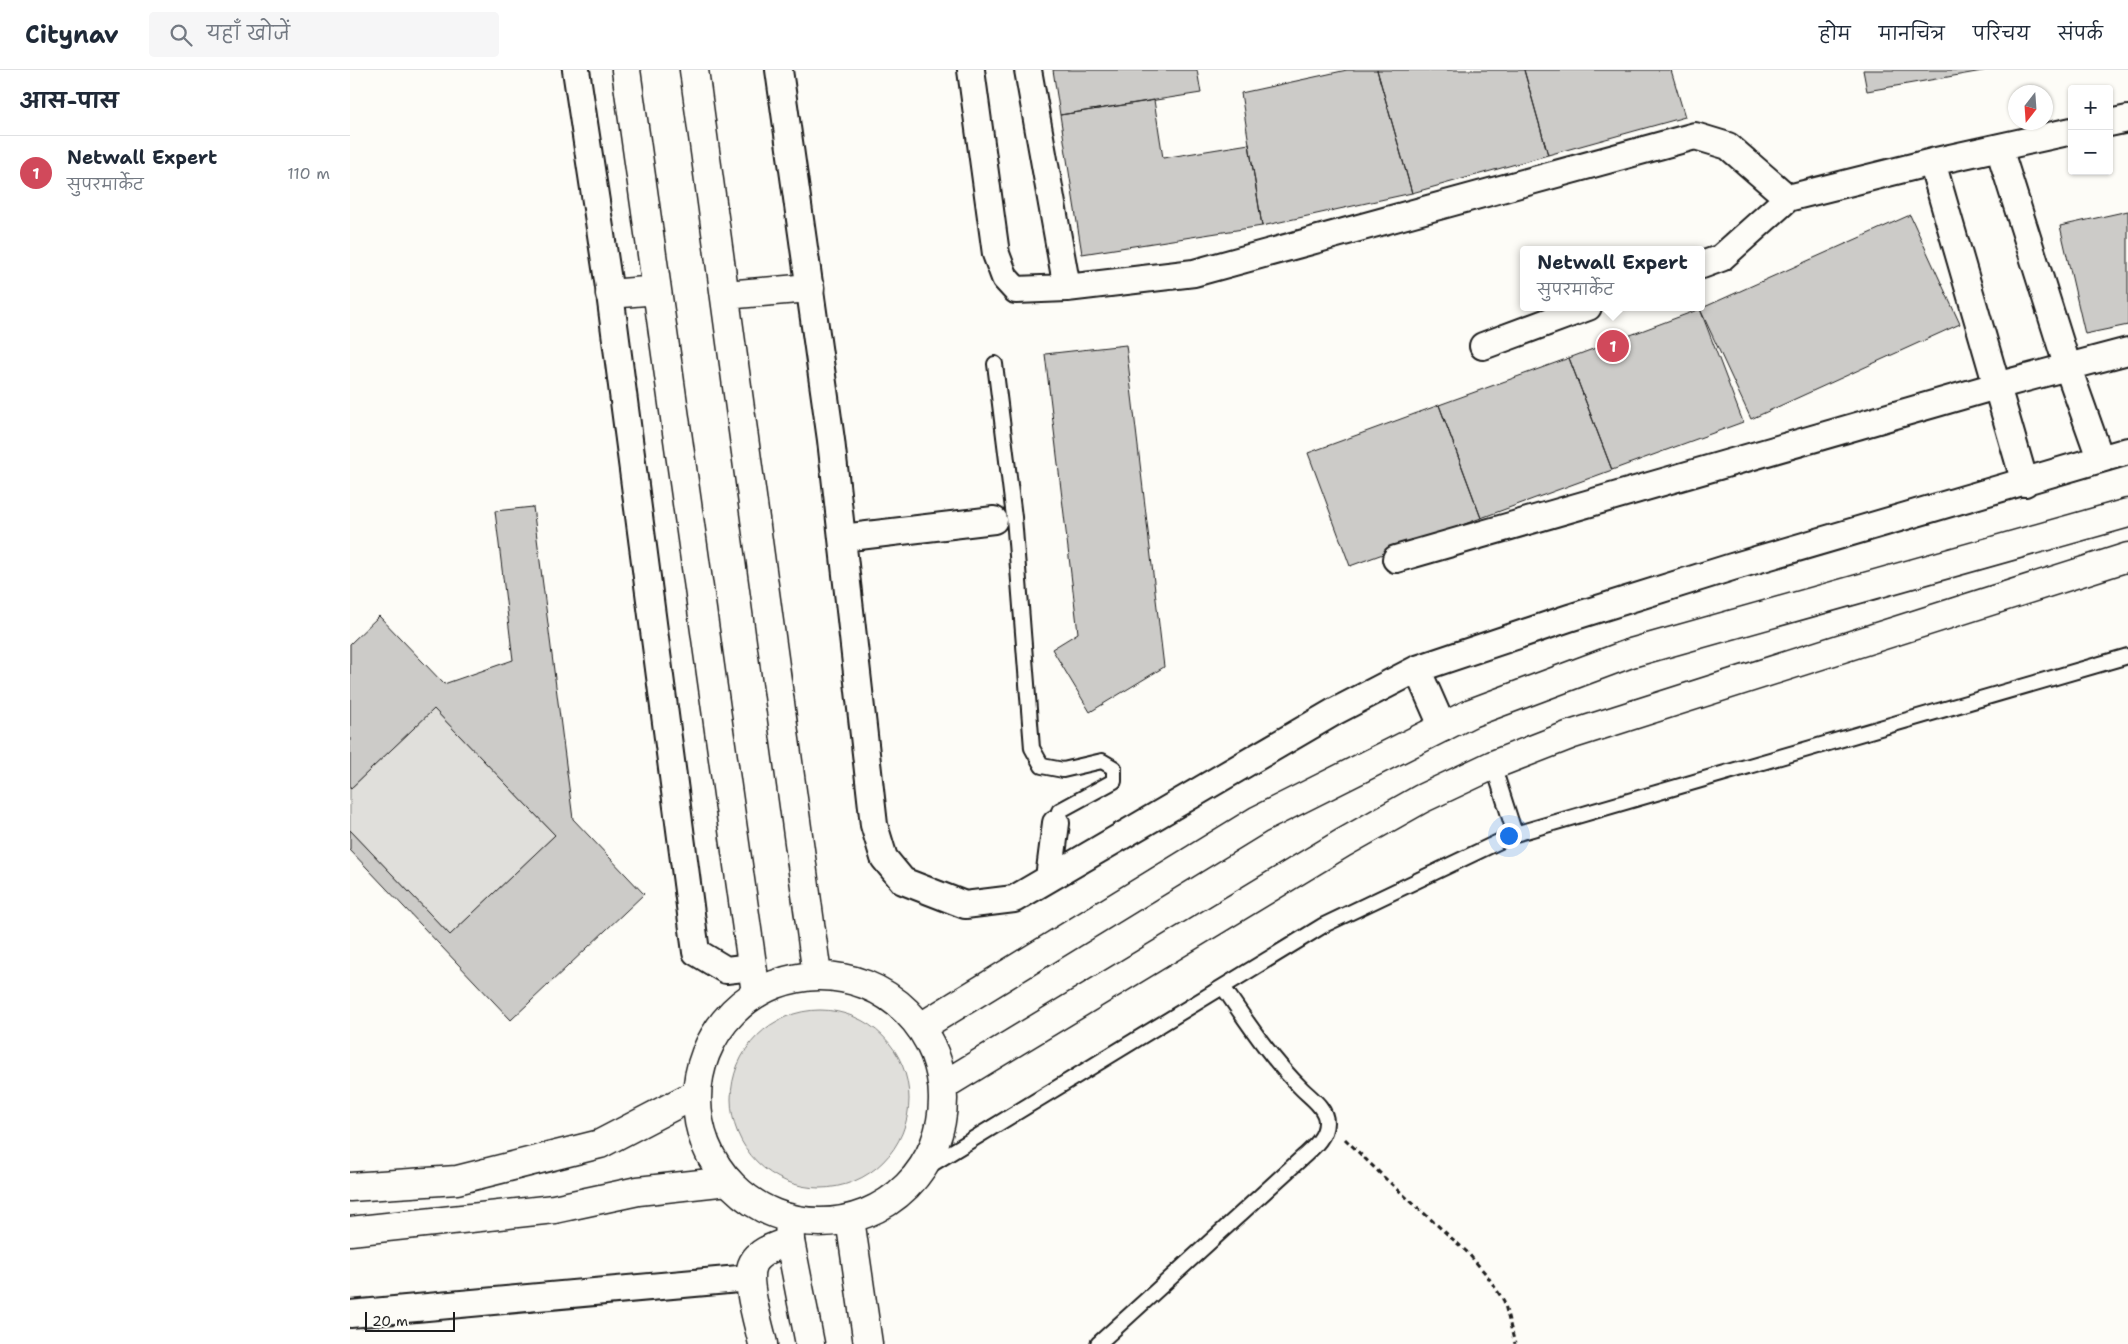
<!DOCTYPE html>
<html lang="hi">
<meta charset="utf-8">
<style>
:root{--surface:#fff;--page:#f6f6f7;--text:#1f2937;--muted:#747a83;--line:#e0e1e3;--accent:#d1495b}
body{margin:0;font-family:"Shantell Sans","Playpen Sans Deva",sans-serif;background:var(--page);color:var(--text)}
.controls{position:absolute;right:15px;top:15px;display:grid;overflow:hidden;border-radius:5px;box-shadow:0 1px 4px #0004}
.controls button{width:45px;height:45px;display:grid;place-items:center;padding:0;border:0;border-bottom:1px solid var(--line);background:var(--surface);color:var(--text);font:25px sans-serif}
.compass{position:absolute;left:1658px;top:15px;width:45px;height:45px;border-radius:50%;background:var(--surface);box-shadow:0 1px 4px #0004;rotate:197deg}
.scale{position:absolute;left:15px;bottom:12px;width:90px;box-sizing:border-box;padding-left:5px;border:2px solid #1c1c1c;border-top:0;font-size:14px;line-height:18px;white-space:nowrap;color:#1c1c1c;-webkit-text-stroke:4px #fdfcf7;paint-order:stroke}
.you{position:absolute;left:1158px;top:765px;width:18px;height:18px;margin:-12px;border:4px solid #fff;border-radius:50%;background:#1a73e8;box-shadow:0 0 0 8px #1a73e833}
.badge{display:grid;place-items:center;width:32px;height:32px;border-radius:50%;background:var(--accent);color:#fff;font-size:16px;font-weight:700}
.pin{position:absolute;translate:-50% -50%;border:2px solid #fff;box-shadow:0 1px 5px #0006}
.popup{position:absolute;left:1170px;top:176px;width:185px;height:65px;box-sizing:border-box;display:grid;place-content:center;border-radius:5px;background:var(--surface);filter:drop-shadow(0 1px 4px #0005);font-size:16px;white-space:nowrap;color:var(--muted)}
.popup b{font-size:19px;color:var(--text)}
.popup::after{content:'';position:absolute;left:50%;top:100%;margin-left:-10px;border:10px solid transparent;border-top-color:var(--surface)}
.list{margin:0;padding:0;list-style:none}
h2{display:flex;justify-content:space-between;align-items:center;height:65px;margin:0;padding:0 20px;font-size:21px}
h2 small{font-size:16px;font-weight:400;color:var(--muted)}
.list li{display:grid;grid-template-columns:32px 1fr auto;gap:15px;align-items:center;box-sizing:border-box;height:75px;padding:0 20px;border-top:1px solid var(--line)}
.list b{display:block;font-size:19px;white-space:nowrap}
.list p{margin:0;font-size:16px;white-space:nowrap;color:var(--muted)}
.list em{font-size:16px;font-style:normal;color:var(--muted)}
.icon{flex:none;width:28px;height:28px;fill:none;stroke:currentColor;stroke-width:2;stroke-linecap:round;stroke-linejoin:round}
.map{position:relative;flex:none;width:1778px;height:1274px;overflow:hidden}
header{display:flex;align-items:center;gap:30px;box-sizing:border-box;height:70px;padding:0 25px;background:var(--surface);border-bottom:1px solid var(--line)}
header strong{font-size:24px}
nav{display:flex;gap:28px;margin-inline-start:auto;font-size:18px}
.search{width:350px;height:45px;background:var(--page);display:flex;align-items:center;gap:12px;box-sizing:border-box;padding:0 18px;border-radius:5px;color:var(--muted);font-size:19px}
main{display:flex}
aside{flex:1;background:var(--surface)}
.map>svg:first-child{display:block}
.green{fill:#e0dfdb;stroke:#7e7e7c}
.building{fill:#cccbc8;stroke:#1c1c1c}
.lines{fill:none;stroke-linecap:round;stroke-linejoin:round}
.service-casing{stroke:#1c1c1c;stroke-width:18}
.minor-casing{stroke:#1c1c1c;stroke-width:30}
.tertiary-casing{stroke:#1c1c1c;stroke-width:31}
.secondary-casing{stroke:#1c1c1c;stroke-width:31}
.path{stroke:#1c1c1c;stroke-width:3;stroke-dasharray:5 4;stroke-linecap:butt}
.service{stroke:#fdfcf7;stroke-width:14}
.minor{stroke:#fdfcf7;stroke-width:26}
.tertiary{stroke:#fdfcf7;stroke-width:28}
.secondary{stroke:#fdfcf7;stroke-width:28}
</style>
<header>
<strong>Citynav</strong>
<div class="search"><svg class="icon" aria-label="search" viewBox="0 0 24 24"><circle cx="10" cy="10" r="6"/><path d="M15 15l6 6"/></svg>यहाँ खोजें</div>
<nav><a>होम</a><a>मानचित्र</a><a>परिचय</a><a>संपर्क</a></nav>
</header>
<main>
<aside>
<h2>आस-पास<small></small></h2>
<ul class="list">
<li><span class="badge">1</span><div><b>Netwall Expert</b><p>सुपरमार्केट</p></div><em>110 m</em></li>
</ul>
</aside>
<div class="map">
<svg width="1778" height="1274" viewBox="0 0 1778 1274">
<rect width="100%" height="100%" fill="#fdfcf7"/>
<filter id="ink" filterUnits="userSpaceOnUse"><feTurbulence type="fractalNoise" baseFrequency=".02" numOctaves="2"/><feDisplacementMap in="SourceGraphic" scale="10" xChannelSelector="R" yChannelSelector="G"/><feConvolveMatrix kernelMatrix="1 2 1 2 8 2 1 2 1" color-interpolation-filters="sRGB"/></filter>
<g filter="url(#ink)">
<path class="green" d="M84,639L205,765L100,865L0,760V719Z
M381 1029a89 89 0 1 1 178 0a89 89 0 1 1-178 0Z"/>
<path class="building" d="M703,0H847L851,23L710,45Z
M997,0H1027L1062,123L912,156L891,23Z
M1027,0H1174L1198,85L1062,123Z
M1174,0H1321L1335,47L1198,85Z
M1513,0H1638L1517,21Z
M804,30L813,88L899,74L912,156L732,184L710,45Z
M1778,141V255L1735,264L1710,156Z
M1560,145L1610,254L1401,349L1350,239Z
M1350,239L1393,352L1262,400L1219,288Z
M776,275L814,597L740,642L702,579L728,563L695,284Z
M1219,288L1262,400L1131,448L1089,335Z
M1089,335L1131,448L1000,496L958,383Z
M183,437L223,749L294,824L161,950L0,780V760L100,865L205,765L84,639L0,719V574L29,546L94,614L163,590L145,441Z"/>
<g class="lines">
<g class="service-casing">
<path id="service" d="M645,294L664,447L682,678L692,696L713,700L752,691L764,698V711L709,741L706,753
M1143,695L1165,764
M569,1102L974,855L1165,764L1778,586
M748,1274L954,1086C964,1077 976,1067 976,1052C976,1038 961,1028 952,1019C921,989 897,952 873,917"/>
</g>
<g class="minor-casing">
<path id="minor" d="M226,0L260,224L346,882L376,900L402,897
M429,0L481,370L524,755L534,788L553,811L615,835L664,829L984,642L1067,599L1219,548L1382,497L1778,381
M621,0L646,184L655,208L666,220L717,218L844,203L1345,66L1378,76L1438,128L1582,92L1722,61
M678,0L717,218
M1759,53L1778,49
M1649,78L1718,298L1750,388
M1582,92L1675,413
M1352,195L1371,188L1438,128
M1133,276L1238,237
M492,468L644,450
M1046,489L1646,316L1778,281
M1067,599L1093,658
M699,808L706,753
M0,1244L400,1208"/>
</g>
<g class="tertiary-casing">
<path id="tertiary" d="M571,957L908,750L1121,643L1281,583L1778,443
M594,1015L993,773L1071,729L1143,695L1220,665L1778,487
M0,1117L107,1110L250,1074L346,1024
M0,1161L204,1139L288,1121L378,1111
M413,1274C409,1255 394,1209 403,1193C410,1180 428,1176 440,1171"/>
</g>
<g class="secondary-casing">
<path id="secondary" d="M276,0L406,923
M344,0L467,905
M260,224L307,220
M375,225L460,218
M347 1029a123 123 0 1 1 246 0a123 123 0 1 1-246 0Z
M439,1148L440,1171L460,1274
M500,1149L518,1274"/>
</g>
<path class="path" d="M995,1069L1037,1110L1116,1181L1136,1204L1154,1231L1165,1274"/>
<use href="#service" class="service"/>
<use href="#minor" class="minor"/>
<use href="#tertiary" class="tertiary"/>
<use href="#secondary" class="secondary"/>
</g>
</g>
</svg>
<div class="controls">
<button>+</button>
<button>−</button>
</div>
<svg class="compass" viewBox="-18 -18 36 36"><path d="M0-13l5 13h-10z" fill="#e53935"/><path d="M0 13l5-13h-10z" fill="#747a83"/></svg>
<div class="scale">20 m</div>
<div class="you"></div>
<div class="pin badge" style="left:1263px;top:276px">1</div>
<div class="popup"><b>Netwall Expert</b>सुपरमार्केट</div>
</div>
</main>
